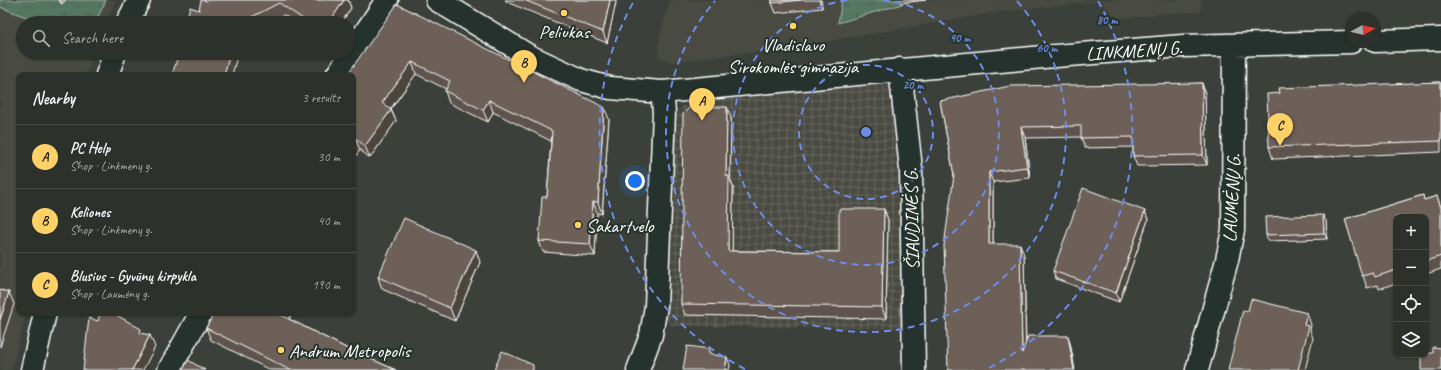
<!DOCTYPE html>
<meta charset="utf-8">
<style>
:root{--surface:#2c312c;--page:#343934;--text:#f1f3f6;--muted:#a6a9a9;--line:#484c48;--accent:#ffd166}
body{margin:0;font-family:Caveat,sans-serif;background:var(--page);color:var(--text)}
.controls{position:absolute;right:12px;bottom:12px;display:grid;overflow:hidden;border-radius:8px;box-shadow:0 1px 3px #0004}
.controls button{width:36px;height:36px;display:grid;place-items:center;padding:0;border:0;border-bottom:1px solid var(--line);background:var(--surface);color:var(--text);font:20px sans-serif}
.compass{position:absolute;left:1345px;top:12px;width:36px;height:36px;border-radius:50%;background:var(--surface);box-shadow:0 1px 3px #0004;rotate:82deg}
.you{position:absolute;left:635px;top:181px;width:14px;height:14px;margin:-10px;border:3px solid #fff;border-radius:50%;background:#1a73e8;box-shadow:0 0 0 6px #1a73e833}
.badge{display:grid;place-items:center;width:26px;height:26px;border-radius:50%;background:var(--accent);color:#111;font-size:13px;font-weight:700}
.pin{position:absolute;translate:-50% -33px;filter:drop-shadow(0 1px 2px #0008)}
.pin::after{content:'';position:absolute;top:21px;width:14px;height:12px;background:inherit;clip-path:polygon(0 0,100% 0,50% 100%)}
.list{margin:0;padding:0;list-style:none}
h2{display:flex;justify-content:space-between;align-items:center;height:52px;margin:0;padding:0 16px;font-size:17px}
h2 small{font-size:13px;font-weight:400;color:var(--muted)}
.list li{display:grid;grid-template-columns:26px 1fr auto;gap:12px;align-items:center;box-sizing:border-box;height:64px;padding:0 16px;border-top:1px solid var(--line)}
.list b{display:block;font-size:15px;white-space:nowrap}
.list p{margin:0;font-size:13px;white-space:nowrap;color:var(--muted)}
.list em{font-size:13px;font-style:normal;color:var(--muted)}
.icon{flex:none;width:22px;height:22px;fill:none;stroke:currentColor;stroke-width:2;stroke-linecap:round;stroke-linejoin:round}
.map{position:relative;flex:none;width:1441px;height:370px;overflow:hidden}
.search{position:absolute;background:var(--surface);box-shadow:0 1px 3px #0004;left:16px;top:16px;width:340px;height:44px;display:flex;align-items:center;gap:10px;box-sizing:border-box;padding:0 14px;border-radius:22px;color:var(--muted);font-size:15px}
.panel{position:absolute;background:var(--surface);box-shadow:0 1px 3px #0004;left:16px;top:72px;width:340px;height:244px;border-radius:8px}
.map>svg:first-child{display:block}
.built{fill:#4a4b43}
.industrial{fill:url(#industrial-grid)}
.grass{fill:url(#grass-tufts);stroke:#aabab0}
.lines{fill:none;stroke-linecap:round;stroke-linejoin:round}
.street-casing{stroke:#fff;stroke-width:25}
.street{stroke:#26332d;stroke-width:22}
.wall{fill:#5e534d;stroke:#fff}
.shaded-wall{fill:#4c443e;stroke:#fff}
.building{fill:#6d6159;stroke:#fff}
.ring{fill:none;stroke:#6c8ce6;stroke-width:2;stroke-dasharray:7 5}
.poi-dot{fill:#ffd166;stroke:#26332d;stroke-width:1.5}
.labels{text-anchor:middle;stroke-width:4;stroke-linejoin:round;paint-order:stroke}
.poi-label{font-size:19px;fill:#fff;stroke:#26332d}
.street-label{font-size:19px;fill:#fff;stroke:#26332d}
.centre{fill:#6c8ce6;stroke:#26332d;stroke-width:2}
.ring-label{font-size:12px;text-anchor:middle;font-weight:bold;fill:#6c8ce6;stroke:#26332d;stroke-width:4;stroke-linejoin:round;paint-order:stroke}
</style>
<div class="map">
<svg width="1441" height="370" viewBox="0 0 1441 370">
<defs>
<pattern id="industrial-grid" width="8" height="8" patternUnits="userSpaceOnUse"><rect width="8" height="8" fill="#4a4b43"/><path d="M0 4h8M4 0v8" fill="none" stroke="#65665f"/></pattern>
<pattern id="grass-tufts" width="24" height="20" patternUnits="userSpaceOnUse"><rect width="24" height="20" fill="#547660"/><path d="M3 7l-1-3M5 7V3M7 7l1-3M15 17l-1-3M17 17v-4M19 17l1-3" fill="none" stroke="#4f5d54"/></pattern>
</defs>
<rect width="100%" height="100%" fill="#3b413a"/>
<filter id="ink" filterUnits="userSpaceOnUse"><feTurbulence type="fractalNoise" baseFrequency=".025" numOctaves="2"/><feDisplacementMap in="SourceGraphic" scale="8" xChannelSelector="R" yChannelSelector="G"/><feConvolveMatrix kernelMatrix="1 2 1 2 8 2 1 2 1" color-interpolation-filters="sRGB"/></filter>
<g filter="url(#ink)">
<path class="built" d="M0,0H116L105,23H23V53H94L86,75H19V313H26L12,370H0Z
M671,0H1201V12L1169,13L1119,19L1100,1L998,12L787,48L670,62L659,57L658,53L661,31Z"/>
<path class="industrial" d="M894,82L903,188L904,329L672,326L663,317L676,113L689,100Z"/>
<path class="grass" d="M0,0H106L95,23H42L0,7Z
M842,0H899L902,4L838,23Z"/>
<g class="lines">
<g class="street-casing">
<path id="street" d="M437,0L529,56L581,80L610,88L662,92L1043,57L1183,46L1351,42
M127,23L139,0
M1375,41L1441,39
M900,69L911,169L914,370
M107,75L115,53
M337,75L387,0
M32,370L45,313
M169,370L201,313
M638,370L651,335L656,306L664,112L662,92
M1197,370L1227,260L1233,230L1234,46"/>
</g>
<use href="#street" class="street"/>
</g>
<path class="wall" d="M58,0H65L62,4Z
M208,0H348L351,8L341,23H296L284,15L268,23H185Z
M505,0H615L616,2L607,43L509,3Z
M772,0H821L822,8L776,13L772,3Z
M899,0H926L901,3Z
M397,4L609,119L602,214L597,213L595,256L543,252L539,241L547,197L551,141L493,112L488,122L449,103L445,91L446,89L416,74L391,109L396,121L370,158L360,150L353,160V75Z
M1440,82L1441,86V152L1273,159L1269,147L1280,93Z
M1202,83L1205,94L1207,165L1137,166L1133,156V147L1085,148L1081,137L1025,138L1030,178L993,182V244L1024,255L1026,344L1068,336L1071,347L948,370L954,175L940,101Z
M731,118L730,179L733,187L732,251L839,252L884,209L888,220L886,319L685,315L681,304Z
M1423,195L1424,200L1437,196L1441,207V269L1426,274V217H1396V283L1379,289L1378,285L1367,288L1345,219Z
M1145,211L1148,220L1119,302L1056,279L1053,271Z
M1326,221L1327,239L1268,241L1266,235Z
M480,262L455,321L382,289L378,277Z
M214,313H292L289,319L348,349L396,370H270L211,340L206,328Z"/>
<path class="shaded-wall" d="M61,0H65L62,4Z
M344,0H348L351,8L341,23H329Z
M610,0H615L616,2L607,43L603,32Z
M819,0H821L822,8Z
M230,53H238L232,75H224Z
M412,62L416,74L386,115L382,103Z
M1202,83L1205,94L1207,165L1203,155Z
M489,100L493,112L488,122L483,110Z
M604,107L609,119L602,214L598,202Z
M727,107L731,118L730,179L733,187L732,262L728,251L726,176Z
M391,110L396,121L370,158L365,146Z
M1021,127L1025,138L1030,178L1027,167Z
M355,138L360,150L353,160V142Z
M989,172L993,182V254L989,244Z
M593,202L597,213L595,256L590,244Z
M884,209L888,220L886,319L882,307Z
M1145,211L1148,220L1119,302L1116,293Z
M1323,215L1326,221L1327,239L1324,233Z
M1020,244L1024,255L1026,364L1022,353Z
M476,250L480,262L455,321L450,308Z
M9,292L14,304L0,347V320Z
M282,313H292L285,326L281,315Z
M1307,313L1311,325L1310,330L1313,338L1305,370H1298L1304,325Z
M150,335L155,347L143,370H132Z
M1068,336L1071,347L1075,370H1074Z
M727,357L730,365L729,370H725Z"/>
<path class="building" d="M201,0L207,1L208,0H344L329,23H309L279,3L240,23H185L190,7L199,10Z
M524,0H610L603,32Z
M772,0H801L772,3Z
M397,4L604,107L598,202H593L590,244L539,241L542,197H547L552,131L489,100L483,110L445,91L450,81L412,62L382,103L391,110L365,146L355,138L353,142V75H347Z
M179,53H230L224,75H172Z
M1440,82V88H1441V141L1269,147L1267,94L1280,93L1279,88Z
M1202,83L1203,155L1133,156V137L1081,138V126L1021,127L1027,167L989,172V244H1020L1022,353L1028,336H1068L1074,370H948L944,245L954,175L940,101L1010,86Z
M690,107H727L726,176H729L728,251L839,252V209H884L882,307L681,304L683,114Z
M1083,188L1145,211L1116,293L1053,271Z
M1423,195L1424,200L1437,196L1441,208V256L1426,261V217H1396V270L1375,277L1373,273L1362,276L1345,219Z
M1323,215L1324,233L1266,235L1265,217Z
M404,218L476,250L450,308L378,277Z
M0,290L9,292L0,320Z
M1251,299L1307,313L1304,325L1309,326L1298,370H1228L1243,310L1248,311Z
M100,313H113L141,329L140,333L150,335L132,370H83L89,318L98,321Z
M214,313H282L281,315L348,349L396,370H290L206,328Z
M687,346L709,349V354L727,357L725,370H683Z
M1433,347L1441,348V370H1421V355H1426V353H1433Z
M502,351L533,365V370H494Z
M188,360L205,370H183Z"/>
</g>
<g class="ring">
<circle cx="866" cy="132" r="67"/>
<path d="M883 0A133 133 0 1 1 849 0"/>
<path d="M1017 1A200 200 0 1 1 715 1"/>
<path d="M745 369A266 266 0 0 1 634 1M1098 1A266 266 0 0 1 987 369"/>
</g>
<g class="poi-dot">
<circle cx="564" cy="13" r="4"/>
<circle cx="793" cy="26" r="4"/>
<circle cx="578" cy="225" r="4"/>
<circle cx="281" cy="350" r="4"/>
</g>
<g class="labels">
<g class="poi-label">
<text x="564" y="38">Peliukas</text>
<text x="793" y="51">Vladislavo<tspan x="793" dy="22">Sirokomlės gimnazija</tspan></text>
<text x="586" y="232" text-anchor="start">Sakartvelo</text>
<text x="289" y="357" text-anchor="start">Andrum Metropolis</text>
</g>
<g class="street-label">
<text transform="translate(1134 50) rotate(-4)" y="7">LINKMENŲ G.</text>
<text transform="translate(1231 198) rotate(-87)" y="7">LAUMĖNŲ G.</text>
<text transform="translate(911 219) rotate(-91)" y="7">ŠIAUDINĖS G.</text>
</g>
</g>
<circle cx="866" cy="132" r="6" class="centre"/>
<g class="ring-label">
<text x="1107" y="24">80 m</text>
<text x="960" y="42">40 m</text>
<text x="1047" y="52">60 m</text>
<text x="913" y="89">20 m</text>
</g>
</svg>
<div class="controls">
<button>+</button>
<button>−</button>
<button><svg class="icon" aria-label="locate" viewBox="0 0 24 24"><circle cx="12" cy="12" r="6"/><path d="M12 2v4M12 18v4M2 12h4M18 12h4"/></svg></button>
<button><svg class="icon" aria-label="layers" viewBox="0 0 24 24"><path d="M12 4l9 5-9 5-9-5zM3 14l9 5 9-5"/></svg></button>
</div>
<svg class="compass" viewBox="-18 -18 36 36"><path d="M0-13l5 13h-10z" fill="#e53935"/><path d="M0 13l5-13h-10z" fill="#a6a9a9"/></svg>
<div class="you"></div>
<div class="pin badge" style="left:702px;top:121px">A</div>
<div class="pin badge" style="left:524px;top:83px">B</div>
<div class="pin badge" style="left:1280px;top:146px">C</div>
<div class="search"><svg class="icon" aria-label="search" viewBox="0 0 24 24"><circle cx="10" cy="10" r="6"/><path d="M15 15l6 6"/></svg>Search here</div>
<section class="panel">
<h2>Nearby<small>3 results</small></h2>
<ul class="list">
<li><span class="badge">A</span><div><b>PC Help</b><p>Shop · Linkmenų g.</p></div><em>30 m</em></li>
<li><span class="badge">B</span><div><b>Keliones</b><p>Shop · Linkmenų g.</p></div><em>40 m</em></li>
<li><span class="badge">C</span><div><b>Blusius - Gyvūnų kirpykla</b><p>Shop · Laumėnų g.</p></div><em>190 m</em></li>
</ul>
</section>
</div>
